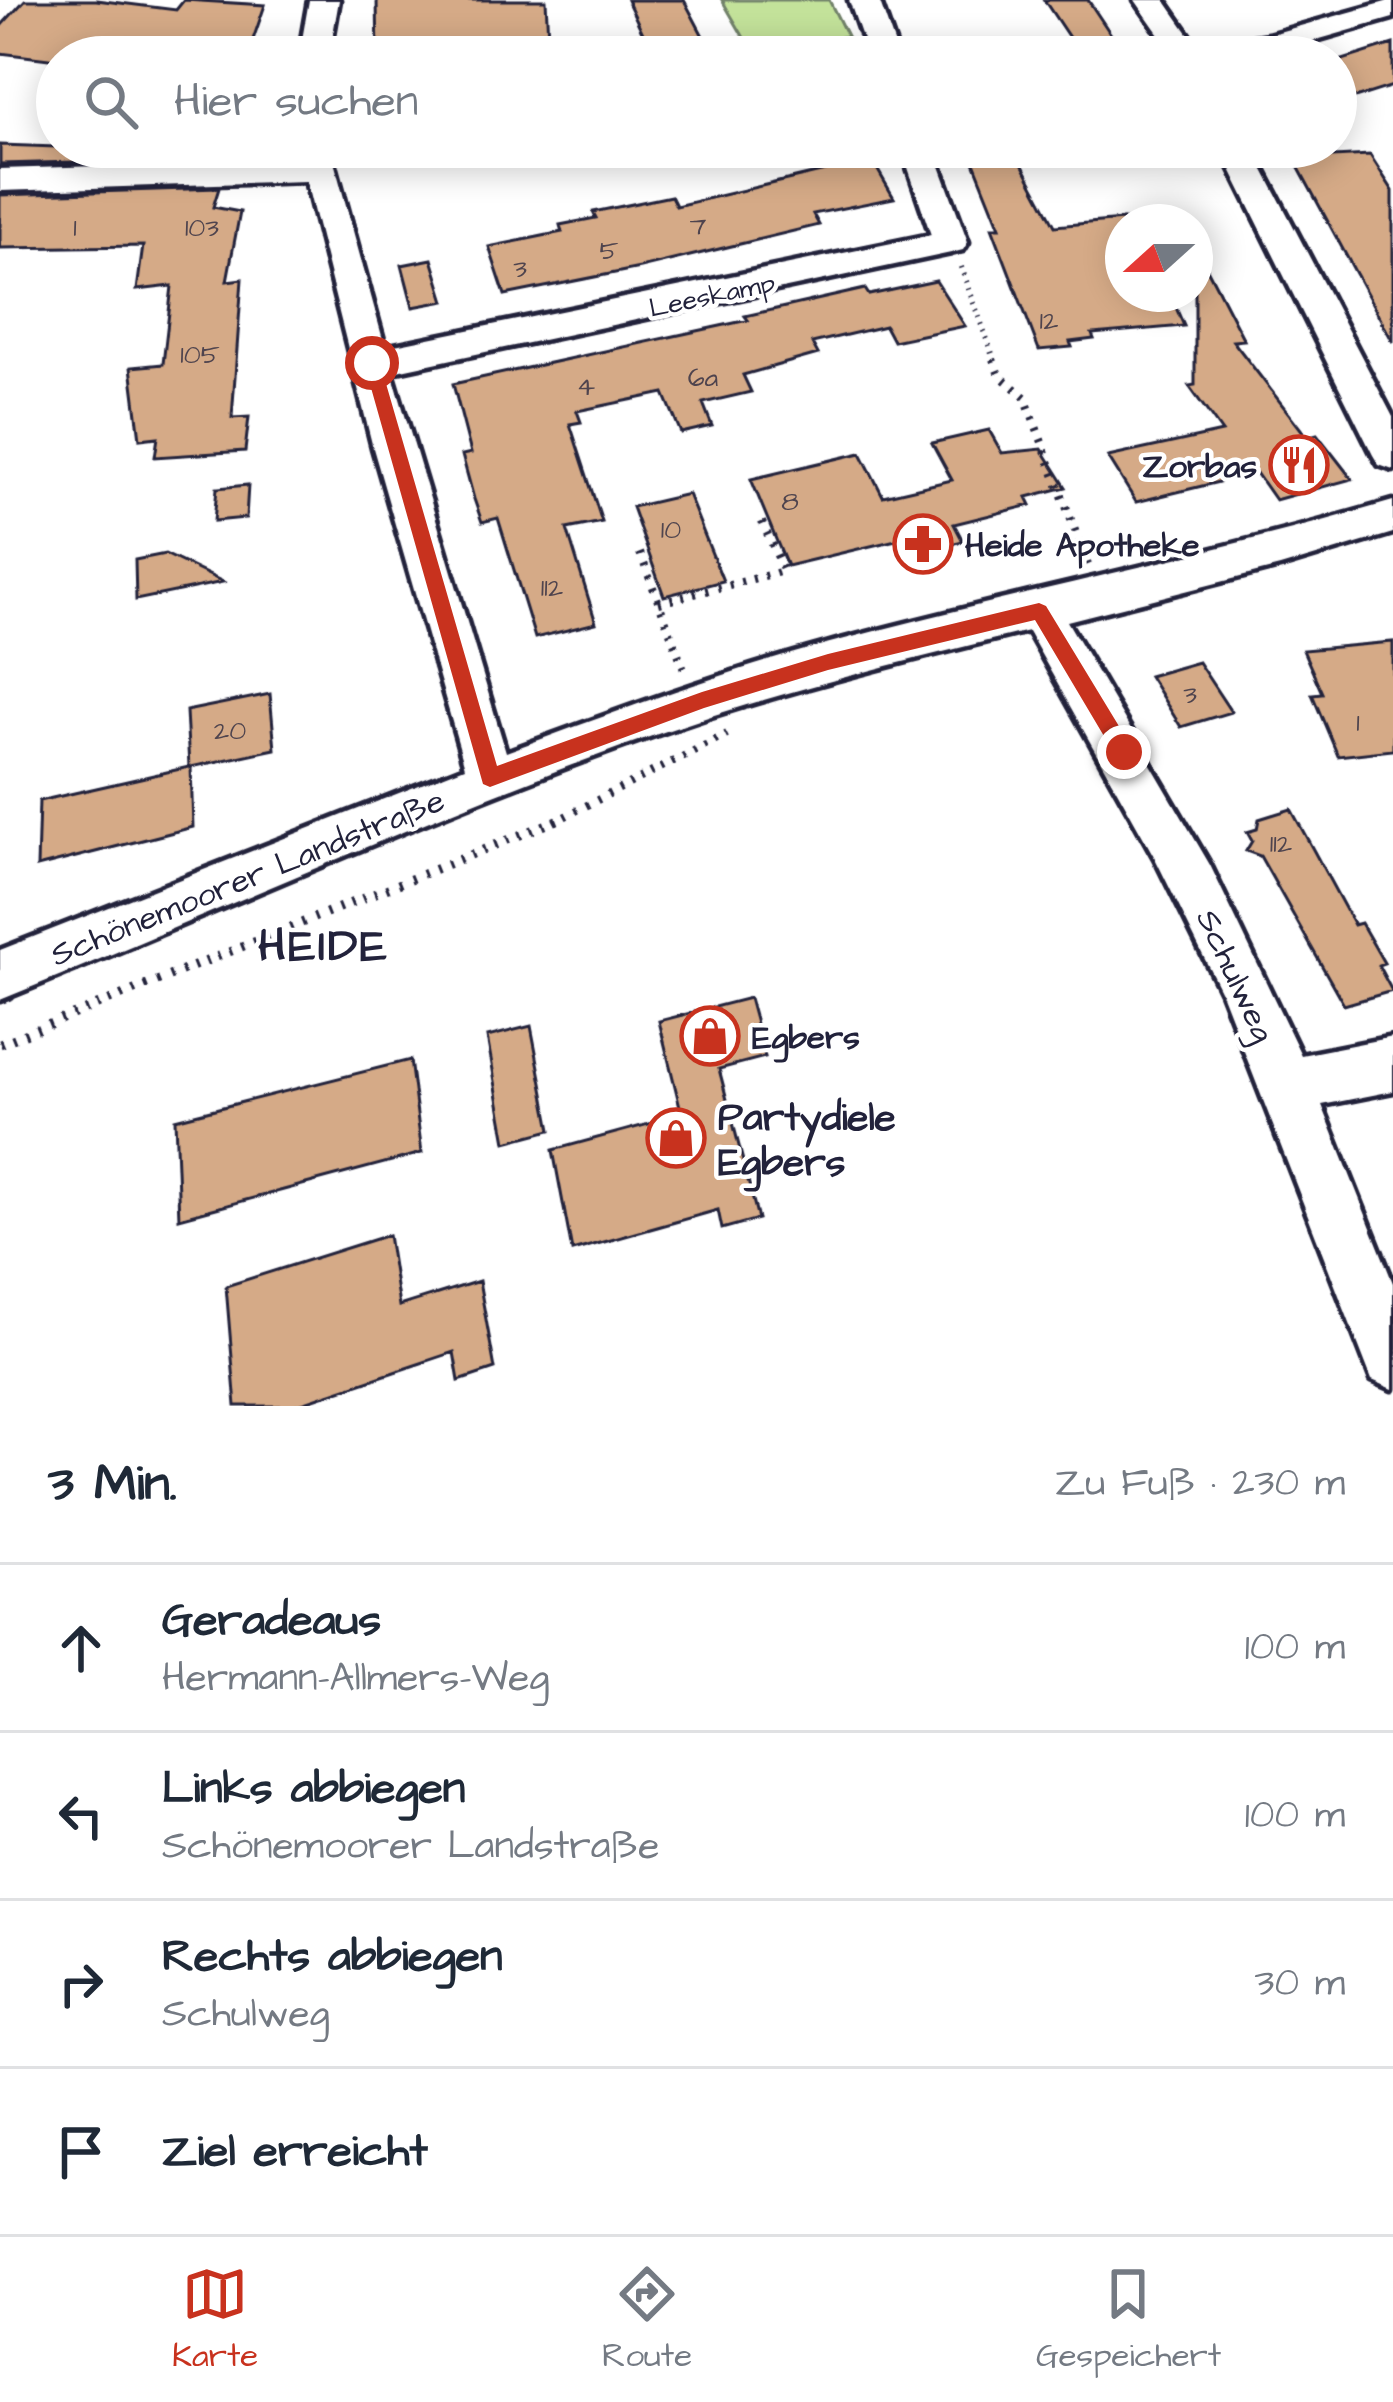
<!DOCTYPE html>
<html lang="de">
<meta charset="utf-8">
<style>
:root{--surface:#fff;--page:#f2f2f3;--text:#1f2937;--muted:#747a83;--line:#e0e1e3;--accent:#c8321e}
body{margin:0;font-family:"Architects Daughter",sans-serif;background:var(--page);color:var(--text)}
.compass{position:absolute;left:1105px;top:204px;width:108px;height:108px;border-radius:50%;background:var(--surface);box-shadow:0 6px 30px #0003;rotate:249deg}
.stop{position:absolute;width:36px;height:36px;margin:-27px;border:9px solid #c8321e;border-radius:50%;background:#fff}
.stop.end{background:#c8321e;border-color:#fff;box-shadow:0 3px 12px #0008}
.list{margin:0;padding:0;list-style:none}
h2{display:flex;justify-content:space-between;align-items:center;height:156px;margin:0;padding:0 48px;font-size:51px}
h2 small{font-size:39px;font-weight:400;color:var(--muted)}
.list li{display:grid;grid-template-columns:78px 1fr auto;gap:36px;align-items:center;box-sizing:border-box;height:168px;padding:0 48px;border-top:3px solid var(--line)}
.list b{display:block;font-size:45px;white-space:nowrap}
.list p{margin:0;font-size:39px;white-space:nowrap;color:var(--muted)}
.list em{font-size:39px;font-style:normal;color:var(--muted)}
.icon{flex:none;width:66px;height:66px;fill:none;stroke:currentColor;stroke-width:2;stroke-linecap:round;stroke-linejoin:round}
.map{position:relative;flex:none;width:1393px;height:1406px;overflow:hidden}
.search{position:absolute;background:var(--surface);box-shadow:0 6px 30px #0003;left:36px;right:36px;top:36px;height:132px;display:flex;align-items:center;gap:30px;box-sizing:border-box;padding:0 42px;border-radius:66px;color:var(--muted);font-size:45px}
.sheet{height:828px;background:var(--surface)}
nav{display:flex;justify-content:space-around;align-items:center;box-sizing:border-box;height:168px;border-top:3px solid var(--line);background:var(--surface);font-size:33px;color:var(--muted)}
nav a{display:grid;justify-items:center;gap:6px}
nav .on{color:var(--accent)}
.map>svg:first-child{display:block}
.green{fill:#c3e29a;stroke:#72826a;stroke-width:3}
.building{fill:#d5aa87;stroke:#22223b;stroke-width:3}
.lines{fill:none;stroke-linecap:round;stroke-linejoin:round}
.minor-casing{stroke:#22223b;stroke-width:9}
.path-far2{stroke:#22223b;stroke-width:6;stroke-dasharray:1.5 6;stroke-linecap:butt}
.path-far1{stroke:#22223b;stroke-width:8;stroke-dasharray:3 9;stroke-linecap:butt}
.path{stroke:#22223b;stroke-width:9;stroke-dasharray:3 10;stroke-linecap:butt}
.minor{fill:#fff;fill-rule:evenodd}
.route{fill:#c8321e}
.labels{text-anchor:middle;stroke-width:9;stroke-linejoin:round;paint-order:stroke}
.number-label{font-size:27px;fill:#4f444e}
.far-street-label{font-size:27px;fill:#22223b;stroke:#fff}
.poi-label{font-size:33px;font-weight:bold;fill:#22223b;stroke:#fff;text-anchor:start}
.street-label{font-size:33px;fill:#22223b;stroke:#fff}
.near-poi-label{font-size:39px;font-weight:bold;fill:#22223b;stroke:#fff;text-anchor:start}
.district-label{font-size:45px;font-weight:bold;letter-spacing:3px;fill:#22223b;stroke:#fff}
</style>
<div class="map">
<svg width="1393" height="1406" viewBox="0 0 1393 1406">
<rect width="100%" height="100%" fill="#fff"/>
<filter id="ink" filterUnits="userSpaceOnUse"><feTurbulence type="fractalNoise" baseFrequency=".00833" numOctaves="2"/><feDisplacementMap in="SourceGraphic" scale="24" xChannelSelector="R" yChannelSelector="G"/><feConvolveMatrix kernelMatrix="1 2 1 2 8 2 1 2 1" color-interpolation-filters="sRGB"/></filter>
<g filter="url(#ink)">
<path class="green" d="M722,0H829L847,36L753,53Z"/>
<path class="building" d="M25,0H96L176,10L184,0L265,5L247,57L57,60L0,53V27Z
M377,0H546L549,57H378Z
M627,0H684L703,36L649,46Z
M1044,0H1088L1126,57H1082Z
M1393,44V86L1336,104V62Z
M0,145L57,147H230L227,158L0,164Z
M968,147H1003L1009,159L1019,158L1055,226L1123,220V294H1170L1184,326L1092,334L1094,339L1070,342L1072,347L1039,350L992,227H1000Z
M1370,155L1393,191V342L1294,159Z
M872,160L894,198L813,214L819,225L640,268L505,295L489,247L562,232L560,225L596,218L593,212L671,196L676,206Z
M219,188L213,207L240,212L227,281L242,279L232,418L249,417L245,451L155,457L158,437L140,439L131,367L163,364L172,286L137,290L143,246L0,248V195Z
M1195,245L1244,340L1233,341L1307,437L1317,434L1352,479L1275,500L1256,473L1136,502L1108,457L1222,432L1189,386L1195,385Z
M432,259L445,301L413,307L402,265Z
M936,281L965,326L893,341L885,326L812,343L818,354L743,375L751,392L703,403L712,426L681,433L664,393L577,411L581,422L570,424L602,522L567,529L596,623L535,638L498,518L482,522L474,499L462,455L471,453L453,384L748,320L745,316L865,289L869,295Z
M989,430L1002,453L1042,449L1066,487L1027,497L1031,505L954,524L963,541L904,555L896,540L787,566L751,479L861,453L883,496L952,480L932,443Z
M248,485L246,518L214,521L217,488Z
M688,494L723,581L664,596L632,507Z
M165,554L223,582L136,600L135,560Z
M1393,642V750L1338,756L1312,694L1322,693L1303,650Z
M1198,662L1231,712L1181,727L1149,676Z
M270,694L275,749L191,767L193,827L37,867L39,801L189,767L186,711Z
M1291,809L1354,925L1361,923L1384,963L1378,965L1392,991L1344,1005L1260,856L1246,851L1252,841L1247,832L1257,829L1259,819Z
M749,998L765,1057L719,1069L758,1219L722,1229L718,1210L572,1251L553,1150L682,1115L659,1021Z
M531,1026L551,1130L506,1142L487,1037Z
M410,1060L422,1153L179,1218L175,1119Z
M388,1235L399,1306L479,1281L495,1369L459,1381L454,1352L293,1406H236L226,1286Z"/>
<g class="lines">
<g class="minor-casing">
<path id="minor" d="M309,0H339L329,57H299Z
M849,0H879L899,57H869Z
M1135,0H1165L1197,46L1268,35L1393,0V18L1271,53L1175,57Z
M298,147H330L385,347L931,235L901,147H933L968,242L963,250L951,253L392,372L506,752C612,713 717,674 826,644C1014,593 1206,556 1393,501V533L1280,567L1067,621L1210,865L1301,1055L1393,1037V1091L1322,1105L1393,1283V1389L1372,1380L1221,992L1155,858L1028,631C922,657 815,683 711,716C473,794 234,906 0,1000V950L465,767L373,448L306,181L0,191V169L301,160Z
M1220,147H1252L1393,417V470L1379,465L1373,455Z"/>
</g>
<path class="path-far2" d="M753,57L846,41
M961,267L995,362"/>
<path class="path-far1" d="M993,359L999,375L1025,397L1088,565
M640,553L684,669
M659,603L784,571L761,520
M554,822L727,734"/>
<path class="path" d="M0,1044L560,819"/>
<use href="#minor" class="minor"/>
</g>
</g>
<path class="route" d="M372,357L380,363L497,766L702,692L828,654L1039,603L1046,606L1131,746V758H1117L1035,620L828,670L704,708L490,787L483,784L364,363Z"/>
<defs>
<g id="restaurant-ring" transform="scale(3)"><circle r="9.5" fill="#fff" stroke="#c8321e" stroke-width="1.5"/><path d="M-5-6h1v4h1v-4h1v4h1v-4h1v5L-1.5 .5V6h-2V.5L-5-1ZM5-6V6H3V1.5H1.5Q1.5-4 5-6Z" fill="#c8321e"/></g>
<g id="pharmacy-ring" transform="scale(3)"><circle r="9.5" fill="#fff" stroke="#c8321e" stroke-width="1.5"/><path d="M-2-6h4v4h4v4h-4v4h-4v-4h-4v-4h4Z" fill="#c8321e"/></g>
<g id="shop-ring" transform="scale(3)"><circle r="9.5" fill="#fff" stroke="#c8321e" stroke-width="1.5"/><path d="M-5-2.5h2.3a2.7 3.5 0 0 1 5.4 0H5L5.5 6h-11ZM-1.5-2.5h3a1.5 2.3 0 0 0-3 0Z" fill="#c8321e"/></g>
</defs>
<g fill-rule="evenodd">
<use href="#restaurant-ring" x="1299" y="465"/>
<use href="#pharmacy-ring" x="923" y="544"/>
<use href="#shop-ring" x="710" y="1036"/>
<use href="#shop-ring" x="676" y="1138"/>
</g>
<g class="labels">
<g class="number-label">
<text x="698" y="234">7</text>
<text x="75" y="236">1</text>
<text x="202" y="236">103</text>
<text x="609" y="259">5</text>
<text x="520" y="277">3</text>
<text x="1049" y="329">12</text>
<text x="200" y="363">105</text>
<text x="703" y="386">6a</text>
<text x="586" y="395">4</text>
<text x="790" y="510">8</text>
<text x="671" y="538">10</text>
<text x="552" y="596">112</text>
<text x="1190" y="703">3</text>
<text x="1358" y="731">1</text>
<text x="230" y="739">20</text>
<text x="1281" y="852">112</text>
</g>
<g class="far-street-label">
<text transform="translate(712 295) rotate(-12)" y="9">Leeskamp</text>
</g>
<g class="poi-label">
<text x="1257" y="477" text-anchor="end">Zorbas</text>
<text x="965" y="556">Heide Apotheke</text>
<text x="752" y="1048">Egbers</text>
</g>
<g class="street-label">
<text transform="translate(247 876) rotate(-22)" y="12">Schönemoorer Landstraße</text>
<text transform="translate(1237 975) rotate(65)" y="12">Schulweg</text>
</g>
<g class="near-poi-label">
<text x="718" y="1130">Partydiele<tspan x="718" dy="45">Egbers</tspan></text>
</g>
<g class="district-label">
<text x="324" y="960">HEIDE</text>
</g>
</g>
</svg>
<svg class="compass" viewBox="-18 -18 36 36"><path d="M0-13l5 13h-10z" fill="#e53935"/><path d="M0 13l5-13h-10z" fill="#747a83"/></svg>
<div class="stop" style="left:372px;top:363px"></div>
<div class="stop end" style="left:1124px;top:752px"></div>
<div class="search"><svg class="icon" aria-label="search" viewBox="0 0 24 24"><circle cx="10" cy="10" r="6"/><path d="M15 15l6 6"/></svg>Hier suchen</div>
</div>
<section class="sheet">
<h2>3 Min.<small>Zu Fuß · 230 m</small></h2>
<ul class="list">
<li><svg class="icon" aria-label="ahead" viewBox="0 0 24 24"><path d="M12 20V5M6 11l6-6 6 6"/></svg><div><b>Geradeaus</b><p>Hermann-Allmers-Weg</p></div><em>100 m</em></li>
<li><svg class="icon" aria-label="left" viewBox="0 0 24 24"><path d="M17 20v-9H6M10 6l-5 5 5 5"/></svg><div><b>Links abbiegen</b><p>Schönemoorer Landstraße</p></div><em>100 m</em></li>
<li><svg class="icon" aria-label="right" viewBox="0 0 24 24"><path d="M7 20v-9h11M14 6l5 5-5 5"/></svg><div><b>Rechts abbiegen</b><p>Schulweg</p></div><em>30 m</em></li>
<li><svg class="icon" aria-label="arrive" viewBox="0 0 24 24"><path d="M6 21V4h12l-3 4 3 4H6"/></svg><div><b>Ziel erreicht</b></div></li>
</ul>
</section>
<nav>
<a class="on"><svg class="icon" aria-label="map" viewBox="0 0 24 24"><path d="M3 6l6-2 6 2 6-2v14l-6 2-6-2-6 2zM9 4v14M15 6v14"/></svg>Karte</a>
<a><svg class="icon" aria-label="directions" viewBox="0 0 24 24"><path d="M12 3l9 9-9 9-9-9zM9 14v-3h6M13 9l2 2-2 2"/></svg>Route</a>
<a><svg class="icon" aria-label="saved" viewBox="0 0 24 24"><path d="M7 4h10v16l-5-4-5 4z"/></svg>Gespeichert</a>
</nav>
